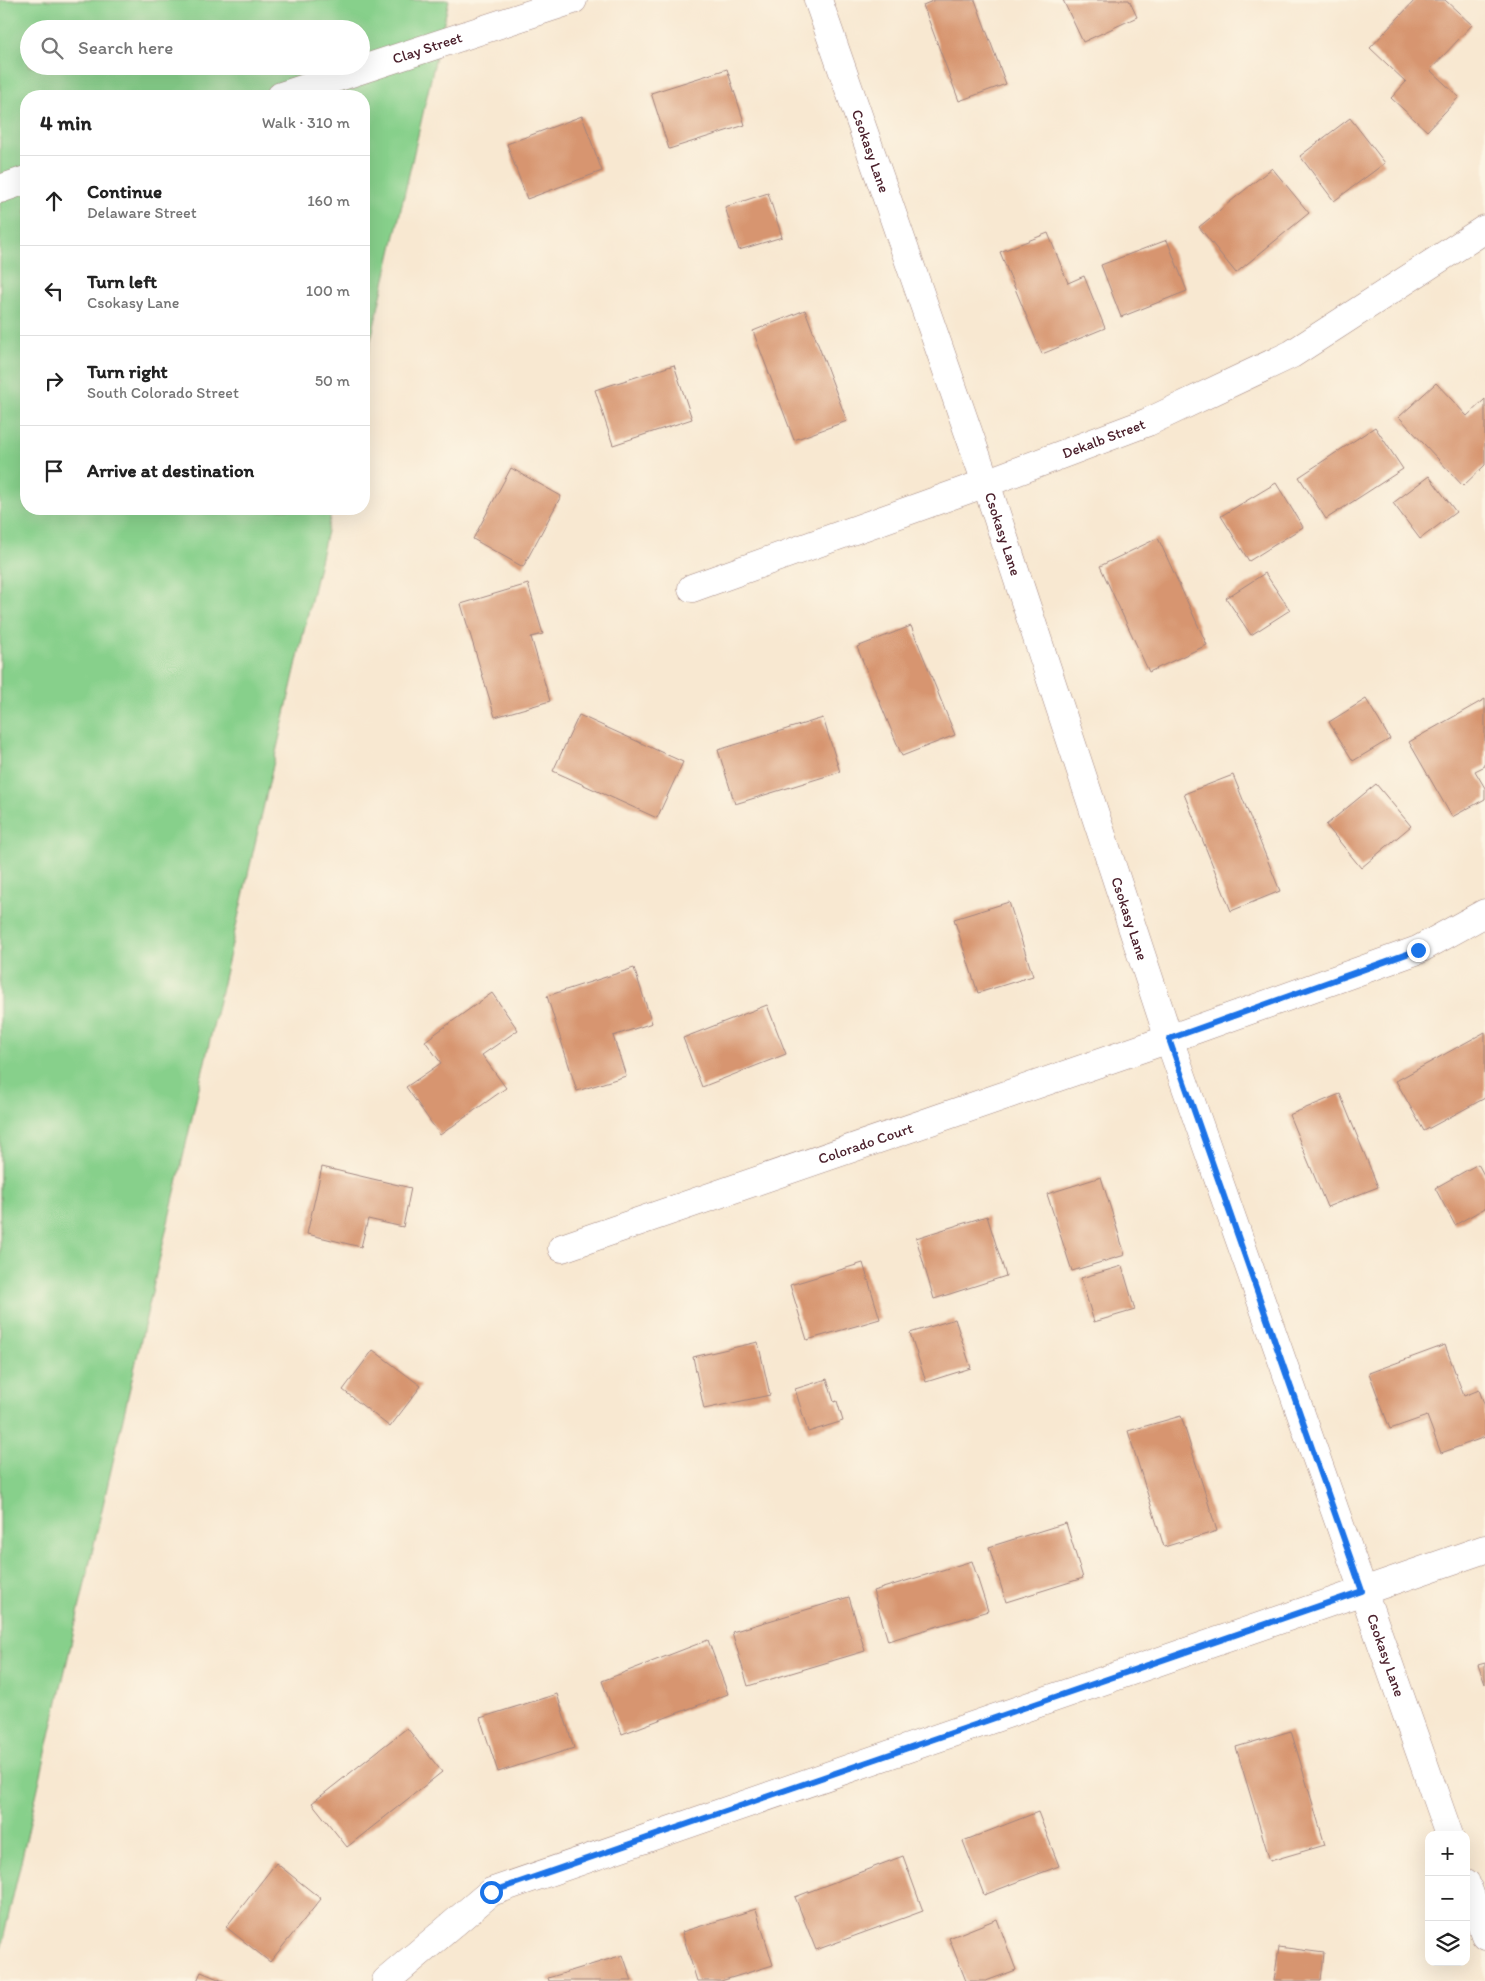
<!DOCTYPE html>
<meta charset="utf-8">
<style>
:root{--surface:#fff;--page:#f2f2f2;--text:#222;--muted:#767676;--line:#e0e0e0}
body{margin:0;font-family:Itim,sans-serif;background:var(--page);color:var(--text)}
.controls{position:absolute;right:15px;bottom:15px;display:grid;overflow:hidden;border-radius:10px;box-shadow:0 5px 20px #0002}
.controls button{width:45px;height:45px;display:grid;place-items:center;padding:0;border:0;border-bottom:1px solid var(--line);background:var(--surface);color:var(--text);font:25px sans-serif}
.stop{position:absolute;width:15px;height:15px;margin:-11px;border:4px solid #1a73e8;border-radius:50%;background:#fff}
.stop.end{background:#1a73e8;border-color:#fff;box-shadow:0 1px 5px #0008}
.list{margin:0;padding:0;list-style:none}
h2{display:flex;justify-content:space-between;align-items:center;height:65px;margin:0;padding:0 20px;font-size:21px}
h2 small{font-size:16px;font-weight:400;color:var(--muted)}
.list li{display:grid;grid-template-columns:32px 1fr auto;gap:15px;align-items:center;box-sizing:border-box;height:90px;padding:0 20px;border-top:1px solid var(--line)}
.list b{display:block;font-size:19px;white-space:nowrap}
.list p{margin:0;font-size:16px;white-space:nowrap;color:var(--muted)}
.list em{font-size:16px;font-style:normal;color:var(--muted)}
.icon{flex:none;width:28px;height:28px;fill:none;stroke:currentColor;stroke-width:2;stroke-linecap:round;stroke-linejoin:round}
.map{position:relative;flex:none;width:1485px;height:1981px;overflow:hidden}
.search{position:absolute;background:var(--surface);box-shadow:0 5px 20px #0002;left:20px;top:20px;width:350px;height:55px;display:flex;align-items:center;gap:12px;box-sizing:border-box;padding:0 18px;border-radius:28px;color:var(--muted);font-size:19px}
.panel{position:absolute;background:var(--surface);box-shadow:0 5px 20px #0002;left:20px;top:90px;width:350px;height:425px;border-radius:20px}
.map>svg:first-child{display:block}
.green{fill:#87d08b;stroke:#68785b;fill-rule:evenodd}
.building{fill:#d7956f}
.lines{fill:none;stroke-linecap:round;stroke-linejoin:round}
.minor-casing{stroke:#a1847e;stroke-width:29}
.minor{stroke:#fff;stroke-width:28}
.route{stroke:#1a73e8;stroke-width:6}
.labels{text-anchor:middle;stroke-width:4.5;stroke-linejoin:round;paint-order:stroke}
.street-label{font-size:15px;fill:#4a1f2b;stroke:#fcf5e5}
</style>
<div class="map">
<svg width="1485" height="1981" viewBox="0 0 1485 1981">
<rect width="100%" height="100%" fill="#fcf5e5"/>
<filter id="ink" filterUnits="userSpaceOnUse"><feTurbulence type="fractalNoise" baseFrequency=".02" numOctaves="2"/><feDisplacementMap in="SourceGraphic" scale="10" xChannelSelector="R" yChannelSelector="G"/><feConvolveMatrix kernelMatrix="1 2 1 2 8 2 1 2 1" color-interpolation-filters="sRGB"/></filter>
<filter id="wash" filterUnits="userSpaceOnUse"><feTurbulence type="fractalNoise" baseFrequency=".0096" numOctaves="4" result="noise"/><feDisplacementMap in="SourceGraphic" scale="20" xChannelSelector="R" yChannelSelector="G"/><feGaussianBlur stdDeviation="1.12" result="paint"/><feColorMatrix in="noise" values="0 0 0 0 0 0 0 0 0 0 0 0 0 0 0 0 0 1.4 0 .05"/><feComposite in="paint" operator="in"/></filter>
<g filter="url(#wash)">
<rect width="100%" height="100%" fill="#f8e8d1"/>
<path class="green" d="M0,0H449L364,370V96H26V509H332L0,1953ZM29,29H361V66H29Z"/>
<g id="blocks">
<path class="building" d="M935,0H975L1006,84L959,101L923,5Z
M1063,0H1129L1137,17L1083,42Z
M1415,0H1445L1472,25L1430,70L1459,97L1427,131L1391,98L1406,82L1370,48Z
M727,69L745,125L669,149L651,93Z
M582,116L602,171L527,199L507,144Z
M1350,118L1385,163L1334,201L1300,156Z
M1272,168L1309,213L1236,273L1199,227Z
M768,193L782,237L739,250L725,207Z
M1048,233L1068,283L1084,276L1105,328L1042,354L1000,252Z
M1167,240L1187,291L1121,317L1101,265Z
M805,310L847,421L794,440L753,331Z
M674,365L692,419L613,445L595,390Z
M1436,383L1467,416L1485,399V465L1463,486L1399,417Z
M1375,427L1403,469L1326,519L1299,477Z
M511,468L561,496L523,567L473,539Z
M1429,476L1456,512L1420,539L1393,503Z
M1276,483L1303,527L1249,561L1221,516Z
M1158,538L1207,645L1149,672L1100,566Z
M1265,573L1290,610L1251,635L1226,598Z
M528,584L543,634L531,637L550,701L495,717L461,604Z
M911,626L955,735L902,756L857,647Z
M1366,699L1390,739L1353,761L1329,722Z
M1485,699V766L1475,771L1485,788V799L1452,817L1409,742Z
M579,715L683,762L657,818L553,771Z
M823,718L840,772L735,804L718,750Z
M1233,775L1280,891L1231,911L1184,794Z
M1376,784L1411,826L1361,868L1326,825Z
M1009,902L1033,976L978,993L954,919Z
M634,968L652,1023L613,1036L626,1076L577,1091L547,996Z
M492,993L518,1030L482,1055L506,1088L440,1135L406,1087L441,1063L425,1041Z
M767,1005L786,1054L702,1087L683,1038Z
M1485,1032V1098L1424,1131L1396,1081Z
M1340,1094L1378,1187L1327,1207L1289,1115Z
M1478,1164L1485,1177V1208L1455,1225L1435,1188Z
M322,1167L411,1188L403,1227L368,1219L361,1247L307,1234Z
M1101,1177L1125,1255L1072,1271L1047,1194Z
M987,1216L1006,1276L934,1299L916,1238Z
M863,1263L880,1319L807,1340L790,1285Z
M1122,1266L1135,1310L1094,1322L1081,1278Z
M955,1319L971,1368L926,1382L910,1333Z
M758,1342L770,1395L704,1409L693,1357Z
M1445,1345L1464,1396L1479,1390L1485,1406V1437L1441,1453L1427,1416L1390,1429L1369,1373Z
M373,1350L421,1386L390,1427L343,1390Z
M827,1379L834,1402L837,1401L843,1421L808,1432L795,1389Z
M1181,1416L1217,1531L1164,1547L1128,1431Z
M1066,1523L1083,1578L1006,1602L989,1547Z
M972,1561L988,1611L888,1641L873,1591Z
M849,1597L865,1651L748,1686L732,1632Z
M708,1640L728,1694L622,1734L602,1681Z
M1485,1663V1684L1478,1665Z
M557,1694L574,1748L498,1772L480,1718Z
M407,1728L442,1772L347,1847L312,1803Z
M1291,1731L1325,1845L1270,1861L1236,1747Z
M1038,1812L1059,1866L984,1895L963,1841Z
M903,1856L923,1911L816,1950L795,1897Z
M276,1863L321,1899L270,1962L226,1927Z
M756,1909L773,1965L721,1981H697L682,1932Z
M997,1919L1016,1970L986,1981H966L949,1938Z
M1279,1947L1324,1953L1321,1981H1274Z
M623,1955L632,1981H549L548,1978Z
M201,1972L223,1981H197Z"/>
</g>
</g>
<g filter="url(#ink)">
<use href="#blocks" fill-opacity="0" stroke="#a1847e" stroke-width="1"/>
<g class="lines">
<g class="minor-casing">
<g id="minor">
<path id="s1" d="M818,0L986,483L1169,1039L1449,1835"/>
<path id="s2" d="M281,96L573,0"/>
<path d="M0,189L26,180"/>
<path id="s3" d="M692,588L986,483L1148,422L1292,354L1485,229"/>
<path id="s4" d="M562,1248L1169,1039L1418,950L1485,913"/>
<path d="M1466,1883L1485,1935"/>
<path d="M386,1981L491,1892L1485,1549"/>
</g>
</g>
<use href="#minor" class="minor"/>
</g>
</g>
<g class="lines" filter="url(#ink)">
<path class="route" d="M491,1892L1362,1591L1169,1039L1418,950"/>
</g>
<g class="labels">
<g class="street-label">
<text dy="5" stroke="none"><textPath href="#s2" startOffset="154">Clay Street</textPath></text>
<text dy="5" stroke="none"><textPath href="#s1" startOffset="160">Csokasy Lane</textPath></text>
<text dy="5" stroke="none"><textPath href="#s3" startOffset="438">Dekalb Street</textPath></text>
<text dy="5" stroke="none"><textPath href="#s1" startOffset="565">Csokasy Lane</textPath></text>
<text dy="5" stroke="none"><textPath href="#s1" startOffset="970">Csokasy Lane</textPath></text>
<text dy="5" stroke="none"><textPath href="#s4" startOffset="321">Colorado Court</textPath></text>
<text dy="5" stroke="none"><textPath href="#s1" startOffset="1750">Csokasy Lane</textPath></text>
</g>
</g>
</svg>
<div class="controls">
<button>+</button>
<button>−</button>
<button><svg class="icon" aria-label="layers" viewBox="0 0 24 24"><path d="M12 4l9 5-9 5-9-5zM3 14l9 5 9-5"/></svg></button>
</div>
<div class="stop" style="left:491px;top:1892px"></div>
<div class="stop end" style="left:1418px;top:950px"></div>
<div class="search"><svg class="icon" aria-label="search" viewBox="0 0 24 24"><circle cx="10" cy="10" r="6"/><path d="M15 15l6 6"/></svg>Search here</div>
<section class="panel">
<h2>4 min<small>Walk · 310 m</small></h2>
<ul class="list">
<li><svg class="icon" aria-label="ahead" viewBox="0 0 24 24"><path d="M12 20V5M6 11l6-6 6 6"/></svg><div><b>Continue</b><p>Delaware Street</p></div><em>160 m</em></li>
<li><svg class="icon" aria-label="left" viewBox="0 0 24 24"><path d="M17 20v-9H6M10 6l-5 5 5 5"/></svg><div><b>Turn left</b><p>Csokasy Lane</p></div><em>100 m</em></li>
<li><svg class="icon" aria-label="right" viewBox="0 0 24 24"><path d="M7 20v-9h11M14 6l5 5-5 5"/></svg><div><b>Turn right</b><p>South Colorado Street</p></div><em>50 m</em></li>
<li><svg class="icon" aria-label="arrive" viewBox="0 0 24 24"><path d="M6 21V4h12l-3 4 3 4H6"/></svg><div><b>Arrive at destination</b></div></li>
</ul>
</section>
</div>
